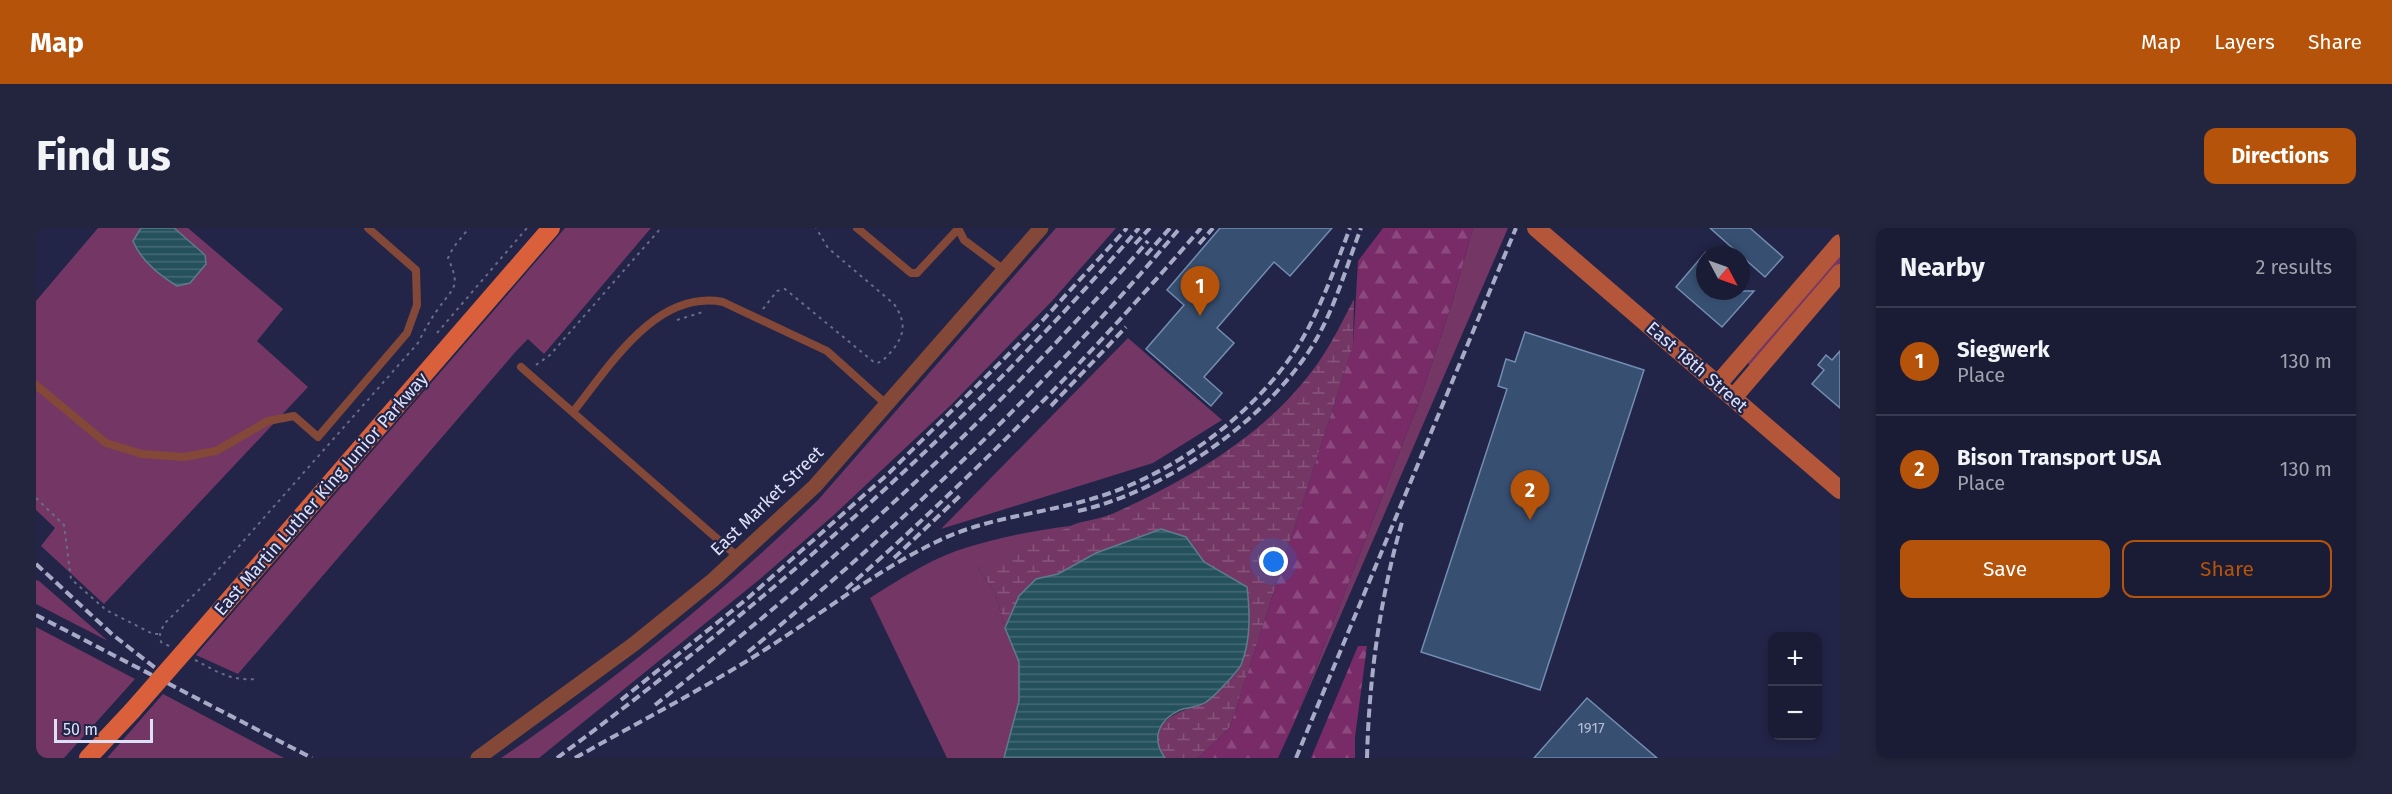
<!DOCTYPE html>
<meta charset="utf-8">
<style>
:root{--surface:#1a1c36;--page:#23253e;--text:#f1f3f6;--muted:#9fa1ad;--line:#383a51;--accent:#b45309}
body{margin:0;font-family:"Fira Sans",sans-serif;background:var(--page);color:var(--text)}
.controls{position:absolute;right:18px;bottom:18px;display:grid;overflow:hidden;border-radius:12px;box-shadow:0 3px 9px #0003}
.controls button{width:54px;height:54px;display:grid;place-items:center;padding:0;border:0;border-bottom:2px solid var(--line);background:var(--surface);color:var(--text);font:30px sans-serif}
.compass{position:absolute;left:1660px;top:18px;width:54px;height:54px;border-radius:50%;background:var(--surface);box-shadow:0 3px 9px #0003;rotate:131deg}
.scale{position:absolute;left:18px;bottom:15px;width:99px;box-sizing:border-box;padding-left:6px;border:3px solid #dde1f8;border-top:0;font-size:16px;line-height:21px;white-space:nowrap;color:#dde1f8;-webkit-text-stroke:4px #222548;paint-order:stroke}
.you{position:absolute;left:1238px;top:334px;width:21px;height:21px;margin:-15px;border:4px solid #fff;border-radius:50%;background:#1a73e8;box-shadow:0 0 0 9px #1a73e833}
.badge{display:grid;place-items:center;width:39px;height:39px;border-radius:50%;background:var(--accent);color:#fff;font-size:20px;font-weight:700}
.pin{position:absolute;translate:-50% -50px;filter:drop-shadow(0 2px 3px #0008)}
.pin::after{content:'';position:absolute;top:32px;width:21px;height:18px;background:inherit;clip-path:polygon(0 0,100% 0,50% 100%)}
.list{margin:0;padding:0;list-style:none}
h2{display:flex;justify-content:space-between;align-items:center;height:78px;margin:0;padding:0 24px;font-size:26px}
h2 small{font-size:20px;font-weight:400;color:var(--muted)}
.list li{display:grid;grid-template-columns:39px 1fr auto;gap:18px;align-items:center;box-sizing:border-box;height:108px;padding:0 24px;border-top:2px solid var(--line)}
.list b{display:block;font-size:22px;white-space:nowrap}
.list p{margin:0;font-size:20px;white-space:nowrap;color:var(--muted)}
.list em{font-size:20px;font-style:normal;color:var(--muted)}
.actions{display:flex;gap:12px;padding:18px 24px}
.actions a{flex:1;padding:14px 0;border:2px solid var(--accent);border-radius:12px;text-align:center;font-size:21px;color:var(--accent)}
.actions .main{background:var(--accent);color:#fff}
.map{position:relative;flex:none;width:1804px;height:530px;overflow:hidden;border-radius:12px}
header{display:flex;align-items:center;gap:36px;box-sizing:border-box;height:84px;padding:0 30px;background:var(--accent);color:#fff}
header strong{font-size:28px}
nav{display:flex;gap:33px;margin-inline-start:auto;font-size:21px}
.intro{display:flex;align-items:center;justify-content:space-between;box-sizing:border-box;height:144px;padding:0 36px}
h1{margin:0;font-size:42px}
.button{padding:15px 27px;border-radius:12px;background:var(--accent);color:#fff;font-size:21px;font-weight:700}
main{display:flex;gap:36px;padding:0 36px}
aside{flex:1;background:var(--surface);border-radius:12px;box-shadow:0 3px 9px #0003}
.map>svg:first-child{display:block}
.green{fill:#743765}
.forest{fill:url(#forest-firs)}
.wetland{fill:url(#wetland-marsh)}
.water{fill:url(#water-rules);stroke:#5c7c8c;stroke-width:1.5}
.building{fill:#374f71;stroke:#738db2;stroke-width:1.5}
.lines{fill:none;stroke-linecap:round;stroke-linejoin:round}
.path{stroke:#696c8b;stroke-width:2;stroke-dasharray:3 4.5;stroke-linecap:butt}
.lane{stroke:#834837;stroke-width:8}
.street{stroke:#834837;stroke-width:15}
.secondary{stroke:#b4563a;stroke-width:18}
.primary{stroke:#da603c;stroke-width:18}
.rail{stroke:#a8abc6;stroke-width:4;stroke-dasharray:9 4.5;stroke-linecap:butt}
.primary-bridge{stroke:#da603c;stroke-width:18}
.labels{text-anchor:middle;stroke-width:4.5;stroke-linejoin:round;paint-order:stroke}
.number-label{font-size:15px;fill:#b4bcd6}
.street-label{font-size:18px;fill:#dde1f8;stroke:#222548}
</style>
<header>
<strong>Map</strong>
<nav><a>Map</a><a>Layers</a><a>Share</a></nav>
</header>
<div class="intro"><h1>Find us</h1><a class="button">Directions</a></div>
<main>
<div class="map">
<svg width="1804" height="530" viewBox="0 0 1804 530">
<defs>
<pattern id="forest-firs" width="22" height="20" patternUnits="userSpaceOnUse" patternTransform="scale(1.5)"><rect width="22" height="20" fill="#782b67"/><path d="M5 1l3.5 6h-7zM16 11l3.5 6h-7z" fill="#8b497e"/></pattern>
<pattern id="wetland-marsh" width="20" height="14" patternUnits="userSpaceOnUse" patternTransform="scale(1.5)"><rect width="20" height="14" fill="#743765"/><path d="M1 5h8M5 5V1M11 12h8M15 12V8" fill="none" stroke="#87547c"/></pattern>
<pattern id="water-rules" width="6" height="5" patternUnits="userSpaceOnUse" patternTransform="scale(1.5)"><rect width="6" height="5" fill="#25515d"/><path d="M0 2.5h6" fill="none" stroke="#446a75"/></pattern>
</defs>
<rect width="100%" height="100%" fill="#222548"/>
<path class="green" d="M62,0H152L247,81L221,113L272,159L68,376L5,318L19,300L0,282V73Z
M529,0H615L508,126L492,111L482,121L202,446L160,427Z
M1020,0H1080L1016,73L915,177L799,286L724,351L503,530H465C576,455 686,365 782,272Z
M1437,0H1472L1258,495L1381,179L1416,75Z
M1804,26V40L1716,138L1713,137L1712,134Z
M1092,110L1186,192L1117,235L905,301Z
M1034,298L982,325L942,341L959,364L969,400L983,434V473L968,530H911L834,370C861,353 890,334 920,323C958,310 995,303 1034,298Z
M0,352L3,353L72,413L0,376Z
M0,399L99,451L28,530H0Z
M127,466L248,530H71Z"/>
<path class="forest" d="M1347,0H1437L1416,75L1381,179L1258,495L1242,530H1162L1194,499L1317,118L1322,33Z
M1322,418H1331L1319,509V530H1275Z"/>
<path class="wetland" d="M1318,71L1317,118L1194,499L1162,530H1129C1105,496 1142,483 1169,475L1192,348L1168,334L1150,309L1060,325L1022,346L1000,351L983,368L969,400L959,364L942,341C973,328 1002,313 1032,299C1046,292 1062,292 1076,286C1154,251 1232,206 1282,135C1296,115 1307,92 1318,71Z"/>
<path class="water" d="M105,0H138L169,27L170,36L154,55L141,58C123,47 105,33 97,13Z
M1125,301L1150,309L1168,334L1211,359C1214,385 1215,412 1205,437C1201,444 1178,469 1170,474C1163,479 1152,479 1144,482C1122,492 1115,511 1129,530H968L983,473V434L969,400L983,368L1000,351L1022,346L1060,325Z"/>
<path class="building" d="M1184,0H1296L1254,48L1238,34L1181,100L1198,115L1168,149L1186,165L1175,178L1110,121L1148,77L1131,62Z
M1674,0H1714L1747,29L1729,49Z
M1669,25V63H1718L1686,99L1640,59Z
M1489,104L1608,142L1504,462L1385,424L1471,161L1462,158L1470,131L1479,134Z
M1804,123V180L1776,156L1788,142L1782,137L1790,127L1796,132Z
M1551,470L1621,530H1498Z"/>
<g class="lines">
<path class="path" d="M727,81L741,63L749,61L839,135C846,135 849,130 854,125C869,108 871,95 858,76L792,20L780,0
M641,92L667,84
M401,105L491,0
M500,137L514,127L625,0
M0,270L28,297L35,351L70,382L117,406H124
M133,418L125,414L124,406L128,396L174,351L382,115C388,103 394,92 402,81C418,58 425,60 412,30L417,20L433,0
M159,432C182,444 194,453 221,451"/>
<path class="lane" d="M821,0L875,45H881L922,1
M922,0L928,12L968,42
M485,139L702,329
M0,157L70,215L106,226L148,229L180,223L232,193L258,188L282,209L371,105L381,77L380,42L332,0
M537,184C573,139 620,61 687,74L791,123L850,176"/>
<path class="street" d="M442,530L598,416L677,352L779,258L1005,0"/>
<path class="secondary" d="M1500,0L1804,262
M1682,156L1804,15
M1697,170L1804,45"/>
<path class="primary" d="M153,418L515,0
M52,530L96,483"/>
<path class="rail" d="M1099,16L1114,0
M1163,16L1177,0
M1110,27L1134,0
M1015,178L1090,99
M1042,283C1129,264 1236,189 1281,110C1300,76 1311,37 1325,0
M858,330L926,266
M0,336L77,407L122,442
M810,361C937,249 1055,128 1165,0
M0,387L276,530
M712,424C868,296 1014,154 1144,0
M585,472L712,370L853,245L1007,92L1091,0
M619,477C797,337 964,184 1112,13
M521,530C732,374 931,200 1103,0
M539,530C603,494 669,460 730,421C786,385 840,343 900,314C952,288 1010,286 1065,268C1142,244 1228,179 1268,108C1287,74 1300,37 1314,0
M1260,530L1480,0
M1331,530C1333,450 1344,370 1366,294"/>
<path class="primary-bridge" d="M96,483L153,418"/>
</g>
<g class="labels">
<g class="number-label">
<text x="1555" y="505">1917</text>
</g>
<g class="street-label">
<text transform="translate(1661 139) rotate(41)" y="6">East 18th Street</text>
<text transform="translate(285 266) rotate(-49)" y="6">East Martin Luther King Junior Parkway</text>
<text transform="translate(731 273) rotate(-44)" y="6">East Market Street</text>
</g>
</g>
</svg>
<div class="controls">
<button>+</button>
<button>−</button>
</div>
<svg class="compass" viewBox="-18 -18 36 36"><path d="M0-13l5 13h-10z" fill="#e53935"/><path d="M0 13l5-13h-10z" fill="#9fa1ad"/></svg>
<div class="scale">50 m</div>
<div class="you"></div>
<div class="pin badge" style="left:1164px;top:88px">1</div>
<div class="pin badge" style="left:1494px;top:292px">2</div>
</div>
<aside>
<h2>Nearby<small>2 results</small></h2>
<ul class="list">
<li><span class="badge">1</span><div><b>Siegwerk</b><p>Place</p></div><em>130 m</em></li>
<li><span class="badge">2</span><div><b>Bison Transport USA</b><p>Place</p></div><em>130 m</em></li>
</ul>
<div class="actions"><a class="main">Save</a><a>Share</a></div>
</aside>
</main>
